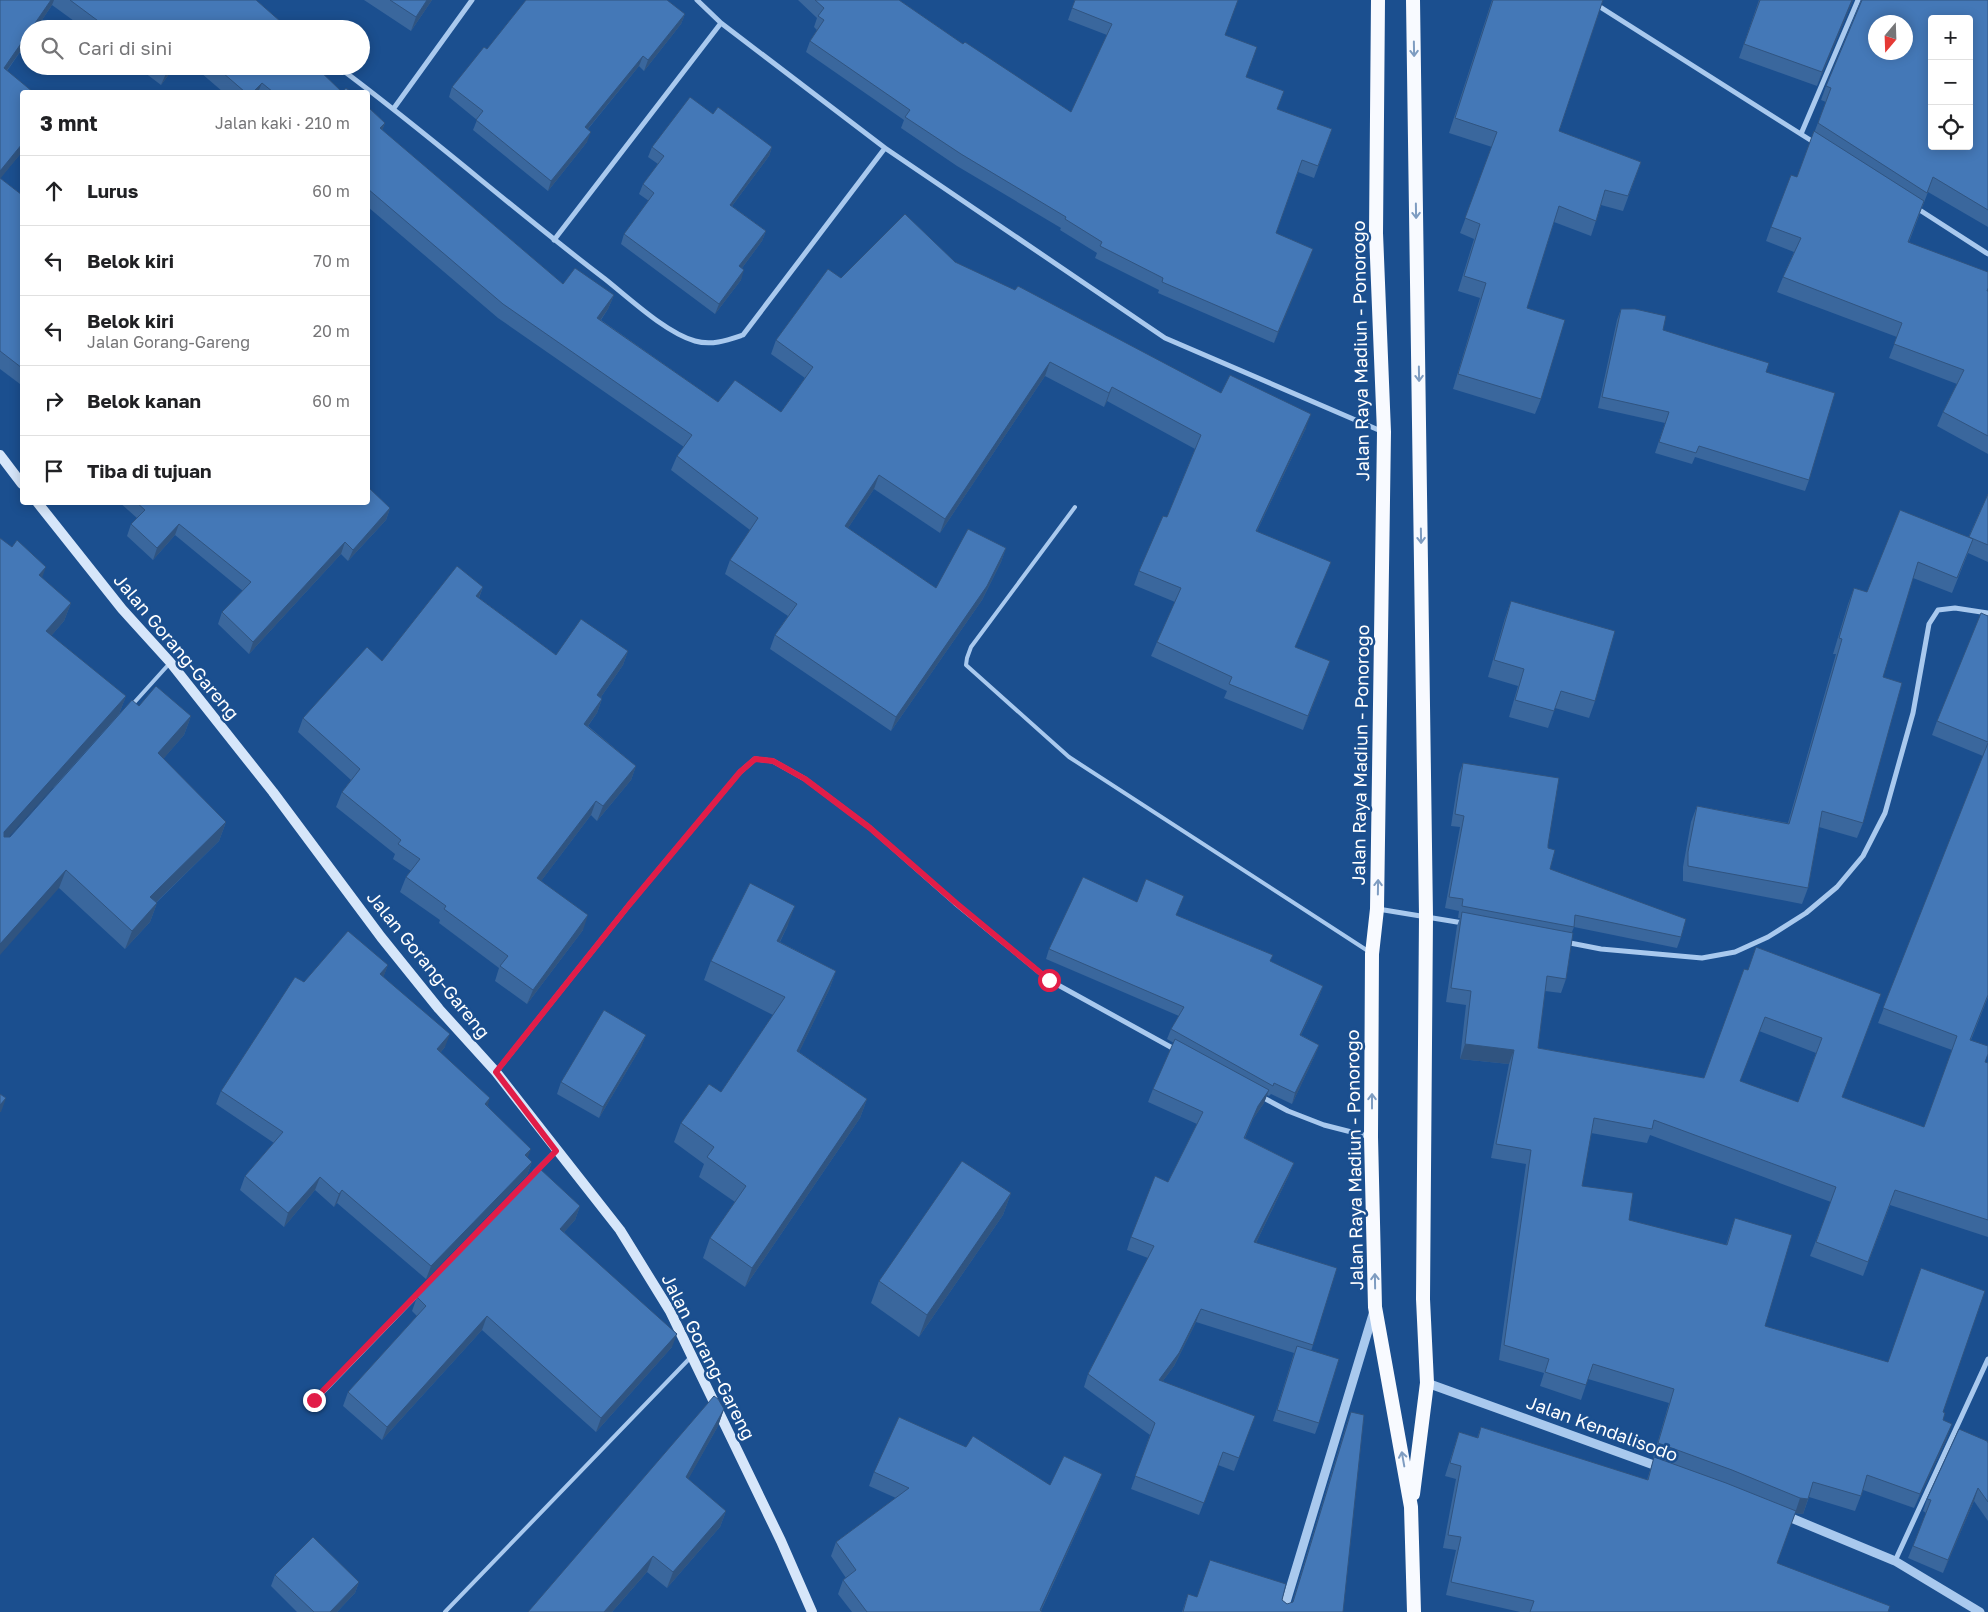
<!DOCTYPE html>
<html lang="id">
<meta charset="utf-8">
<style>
:root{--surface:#fff;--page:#f6f6f6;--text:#202124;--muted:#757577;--line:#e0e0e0}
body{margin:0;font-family:"Golos Text",sans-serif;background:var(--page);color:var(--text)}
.controls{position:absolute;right:15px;top:15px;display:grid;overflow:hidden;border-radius:5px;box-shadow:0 2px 12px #0003}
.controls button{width:45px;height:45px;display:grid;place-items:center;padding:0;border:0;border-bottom:1px solid var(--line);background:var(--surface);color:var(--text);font:25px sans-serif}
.compass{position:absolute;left:1868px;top:15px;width:45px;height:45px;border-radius:50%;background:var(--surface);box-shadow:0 2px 12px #0003;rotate:199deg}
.stop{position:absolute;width:15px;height:15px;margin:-11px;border:4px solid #e11d48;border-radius:50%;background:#fff}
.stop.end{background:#e11d48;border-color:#fff;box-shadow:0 1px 5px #0008}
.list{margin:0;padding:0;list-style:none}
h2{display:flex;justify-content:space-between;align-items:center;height:65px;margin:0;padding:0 20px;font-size:21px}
h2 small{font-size:16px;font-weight:400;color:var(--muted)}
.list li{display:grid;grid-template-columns:32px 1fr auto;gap:15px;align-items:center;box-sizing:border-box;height:70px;padding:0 20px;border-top:1px solid var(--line)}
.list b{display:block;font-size:19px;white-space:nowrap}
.list p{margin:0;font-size:16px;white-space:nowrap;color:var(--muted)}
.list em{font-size:16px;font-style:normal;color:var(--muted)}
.icon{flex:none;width:28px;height:28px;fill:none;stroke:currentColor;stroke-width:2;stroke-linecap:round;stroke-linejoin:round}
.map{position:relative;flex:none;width:1988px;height:1612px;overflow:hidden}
.search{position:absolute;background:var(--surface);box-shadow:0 2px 12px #0003;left:20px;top:20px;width:350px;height:55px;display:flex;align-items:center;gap:12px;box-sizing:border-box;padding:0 18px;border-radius:28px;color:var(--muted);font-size:19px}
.panel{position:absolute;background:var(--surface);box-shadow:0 2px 12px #0003;left:20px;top:90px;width:350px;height:415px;border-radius:5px}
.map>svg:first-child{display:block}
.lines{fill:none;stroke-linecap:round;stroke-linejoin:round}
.service{stroke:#a9c9ee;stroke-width:4}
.minor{stroke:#a9c9ee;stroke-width:5}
.tertiary{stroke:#a9c9ee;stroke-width:9}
.secondary{stroke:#d6e6fa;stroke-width:10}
.trunk{stroke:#f8faff;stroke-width:14}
.wall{fill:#3a679d;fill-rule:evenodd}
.shaded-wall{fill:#305480}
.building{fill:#4478b7;stroke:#305480;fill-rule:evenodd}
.oneway{stroke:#7e9cc1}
.route{stroke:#e11d48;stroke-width:6}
.labels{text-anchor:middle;stroke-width:5;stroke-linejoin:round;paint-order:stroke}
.street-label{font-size:18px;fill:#fff;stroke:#1b4f8f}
</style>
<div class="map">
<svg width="1988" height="1612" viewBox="0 0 1988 1612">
<rect width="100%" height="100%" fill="#1b4f8f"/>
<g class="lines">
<path class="service" d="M1075,507L971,647L967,658L966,665L1069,757L1368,951
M132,705L169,664
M445,1612L690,1358"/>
<path class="minor" d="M697,0L721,23L885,148L1165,338L1381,431
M1589,0L1815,143
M337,66C429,134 514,210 605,279C629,298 666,333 695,341C712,346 728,340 743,335L885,148
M394,108L472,0
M1801,134L1858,0
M1915,207L1988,254
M554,240L721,23
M1378,909L1463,923
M1565,942L1601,949L1702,958L1735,952L1768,937L1806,913L1837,887L1863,856L1885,813L1913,713L1929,624L1938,610L1955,608L1988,613
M496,1072L629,905L740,772L755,759L773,761L805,779L870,828L955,903L1049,980L1176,1050
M1260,1096L1288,1111L1324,1125L1371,1137
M535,1172L556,1151
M314,1401L441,1270
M1895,1561L1988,1359"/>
<path class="tertiary" d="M1427,1383L1662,1468
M1784,1515L1895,1561L1980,1612
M1283,1612L1374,1311"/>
<path class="secondary" d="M0,455L22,484
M37,502L122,609L170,662L273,792L381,937L439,1009L496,1072L620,1230L670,1311L781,1541L812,1612"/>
<path class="trunk" d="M1378,0L1376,233L1384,432L1377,909L1372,954L1371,1137L1375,1307L1411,1507L1414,1612
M1413,1494L1427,1383L1423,1299L1426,916L1413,0"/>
</g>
<path class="wall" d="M0,0H256L289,29H85L52,5L36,29H29V39L7,71L22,152L0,178L22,195V380L20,384L0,369Z
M364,0H432L411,31Z
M798,0H899L963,44L1071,112L1107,35L1068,20L1075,0L1225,35L1246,77L1277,109L1332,129L1314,178L1298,172L1276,233L1313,249L1274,343L1158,293L1159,290L1095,258L1097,253L1060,230L1061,228L957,166L901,128L904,120L806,52L810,41L817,30L814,27L817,18Z
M1492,0H1603L1559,131L1641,162L1623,211L1601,205L1591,236L1554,222L1527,308L1541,399L1535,414L1453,389L1480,298L1458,291L1474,239L1460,233L1492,147L1449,133Z
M1759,0H1853L1817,86L1739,58Z
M1861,0H1988V227L1928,192L1909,242L1988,291V454L1937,426L1943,412L1957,384L1889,358L1897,337L1777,292L1783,277L1794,252L1766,241L1771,227L1797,177L1826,102L1821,100L1826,86Z
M685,14L681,24L644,71L639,66L588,129L587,142L548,191L473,130L477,120L449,97L452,87L487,49Z
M136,66H175L161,85Z
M193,66H315L342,92H351H223Z
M368,107L385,123L382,130L563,284L614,295L608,309L601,320L718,402L781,412L805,378L771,354L776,340L841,278L955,262L1221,393L1306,428L1257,531L1325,576L1295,647L1325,675L1303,730L1224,698L1227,691L1151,656L1157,642L1175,602L1134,585L1139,571L1167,517L1195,449L1107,401L1104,407L1045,376L940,533L874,489L848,528L936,588L1006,548L1001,562L982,600L891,731L770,649L775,635L788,616L725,574L730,560L750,530L671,470L677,456L684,447L498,318L368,207Z
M713,114L772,147L769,156L732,206L766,231L762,241L742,268L741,280L715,314L621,244L624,234L649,201L639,194L643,184L658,164L648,157L652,147Z
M1621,309L1663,330L1766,372L1809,480L1805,491L1695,457L1692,464L1655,453L1665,423L1598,408L1617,320Z
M1988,494V562L1968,553L1952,593L1913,578L1883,677L1863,823L1857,838L1819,827L1808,888L1802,904L1683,881V867L1691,822L1697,806L1788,823L1836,654H1833L1848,604L1854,588L1867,592L1900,510L1968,538Z
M119,502H368L390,508L386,520L348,561L341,554L249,654L218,624L222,612L243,591L175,535L153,560L127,536L131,524L137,518Z
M42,578L71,603L64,621L51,636L126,696L119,714L139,706L191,716L184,735L163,759L226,822L219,841L156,903H157L150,922L125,949L59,888Z
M483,587L479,598L556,655L628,651L623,665L601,697L602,699L597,713L588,726L636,766L631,780L597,821L591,815L541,881L583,930L527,1004L495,981L499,968L439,923L440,920L400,892L406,877L411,871L393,859L395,854L336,807L342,792L351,780L298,732L303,718Z
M1511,601L1595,701L1589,718L1555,708L1548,728L1509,717L1518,686L1488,677L1505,618Z
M1988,616V997L1971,1040L1985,1062L1988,1063V1237L1890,1205L1863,1276L1810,1256L1831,1202L1650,1135L1647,1143L1591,1133L1582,1186L1629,1220L1726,1245L1735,1218L1765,1326L1943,1412V1420L1947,1438L1914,1508L1863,1490L1855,1511L1809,1497L1803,1514L1795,1513L1777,1563L1888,1612H1520L1446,1595L1456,1550L1443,1548L1456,1479L1445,1476L1459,1432L1477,1438L1481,1427L1647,1480L1654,1458H1653L1669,1403L1588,1379L1581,1400L1540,1386L1544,1373L1499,1360L1526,1164L1491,1158L1509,1064L1460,1059L1466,1005L1446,1002L1457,926L1460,918H1458L1459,911L1445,908L1460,827L1451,826L1459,774L1463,763L1548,845L1550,869L1681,937L1677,948L1574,927L1572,932L1566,979L1561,993L1545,991L1538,1048L1704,1078L1748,970L1881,994L1842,1097L1924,1127L1952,1050L1878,1023L1983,756L1932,735L1937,721ZM1759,1031L1816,1053L1798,1102L1740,1081Z
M1137,902L1180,906L1176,915L1270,962L1323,986L1319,997L1301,1035L1319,1045L1315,1055L1292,1104L1271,1094L1269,1096L1267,1095L1264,1103L1253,1119L1245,1138L1294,1163L1289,1175L1256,1243L1313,1345L1311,1351L1319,1423L1315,1434L1273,1421L1294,1353L1196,1322L1174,1366L1162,1382L1255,1416L1234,1471L1218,1465L1199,1515L1131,1489L1150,1435L1084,1387L1088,1374L1148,1258L1127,1250L1131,1237L1168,1182L1197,1124L1148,1102L1153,1089L1174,1043L1167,1039L1171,1029L1179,1016L1046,959L1049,949Z
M788,925L780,942L836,971L829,990L799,1052L867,1099L860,1118L745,1287L703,1258L710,1238L735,1202L699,1177L704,1164L674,1142L681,1123L721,1092L773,1015L704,980L711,961Z
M388,965L383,977L445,1047L440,1053L488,1106L528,1158L532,1162L527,1175L426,1279L337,1203L334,1207L315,1190L284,1227L240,1190L245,1176L274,1143L216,1104L221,1091L304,982Z
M646,1035L641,1047L599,1118L557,1094L561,1082Z
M1011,1193L1003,1215L919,1337L871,1303L879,1281Z
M580,1206L575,1220L564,1232L672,1347L596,1432L482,1330L382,1440L343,1406L348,1392L417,1316L412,1311L417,1297L435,1278L438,1271Z
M724,1409L718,1426L688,1479L726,1511L720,1527L667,1588L647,1572L612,1612H528Z
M1351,1412L1343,1612H1182L1188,1594L1197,1597L1282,1600L1287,1604L1292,1603L1346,1426Z
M1988,1443V1521L1974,1501L1943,1573L1908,1558L1926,1513L1923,1511L1927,1499Z
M966,1447L1050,1485L1102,1474L1097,1487L1041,1611L1042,1612H852L838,1594L843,1580L846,1578L831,1556L836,1542L896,1498L869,1486L874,1472Z
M275,1575L359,1582L355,1593L337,1612H297L271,1586Z"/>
<path class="shaded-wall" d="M51,0H54L52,5L36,29H31Z
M427,0H432L411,31L416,17Z
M1852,0H1853L1817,86L1822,72Z
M685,14L681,24L644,71L648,60Z
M29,32V39L0,80L4,68Z
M643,56L639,66L581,137L585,127Z
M170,66H175L161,85L167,71Z
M262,83L258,92H253Z
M385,123L380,137V128Z
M591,132L587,142L548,191L551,181Z
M22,144V152L0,179V171Z
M772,147L769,156L726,214L730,205Z
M766,231L762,241L736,276L739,266Z
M1313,249L1309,261L1274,343L1278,332Z
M744,270L741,280L715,314L719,304Z
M614,295L608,309L592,332L597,318Z
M1050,362L1045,376L940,533L945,519Z
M1112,387L1107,401L1104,407L1109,393Z
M1311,414L1306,428L1250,545L1256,531Z
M879,475L874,489L840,540L845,526Z
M390,508L386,520L348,561L353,550Z
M179,524L175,535L153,560L157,548Z
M345,542L341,554L249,654L253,642Z
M1006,548L1001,562L982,600L891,731L896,717Z
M46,567L39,586V575Z
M483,587L477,602L476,596Z
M71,603L64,621L39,650L46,631Z
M628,651L623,665L592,710L597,695Z
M1330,661L1325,675L1303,730L1308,716Z
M126,696L119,714L0,847L4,832Z
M602,699L597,713L579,738L584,724Z
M191,716L184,735L152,772L158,753Z
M636,766L631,780L597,821L603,806Z
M596,801L591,815L532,893L537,878Z
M226,822L219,841L143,915L150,897Z
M66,870L59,888L0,955V944Z
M157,903L150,922L125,949L132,931Z
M795,906L788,925L770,961L777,941Z
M588,915L583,930L527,1004L533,990Z
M388,965L383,978L380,974Z
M836,971L829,990L790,1071L797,1051Z
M1323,986L1319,997L1296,1045L1300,1035Z
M450,1034L445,1047L432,1062L437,1049Z
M646,1035L641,1047L599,1118L603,1107Z
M1465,1044L1514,1050L1509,1064L1460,1059Z
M1319,1045L1315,1055L1292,1104L1295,1093Z
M1269,1090L1264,1103L1253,1119L1239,1150L1244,1138L1258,1106Z
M6,1098L1,1112H0V1105Z
M490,1098L486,1111L485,1104Z
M867,1099L860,1118L745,1287L752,1268Z
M531,1149L526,1162L525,1155Z
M532,1162L527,1175L426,1279L431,1266Z
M1294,1163L1289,1175L1250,1255L1254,1242Z
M320,1177L315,1190L284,1227L288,1213Z
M342,1190L337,1203L334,1207L339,1194Z
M1011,1193L1003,1215L919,1337L927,1315Z
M580,1206L575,1220L555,1242L560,1229Z
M1201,1309L1196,1322L1174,1366L1154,1393L1159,1380Z
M487,1316L482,1330L382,1440L387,1427Z
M677,1334L672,1347L596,1432L601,1418Z
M724,1409L718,1426L680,1494L686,1477Z
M1952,1424L1947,1438L1914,1508L1920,1494Z
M1102,1474L1097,1487L1040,1612H1039Z
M1978,1488L1974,1501L1943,1573L1948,1560Z
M1800,1498L1808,1499L1803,1514L1795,1513Z
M726,1511L720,1527L667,1588L673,1572Z
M653,1556L647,1572L612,1612H604Z
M359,1582L355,1593L337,1612H330Z"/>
<path class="building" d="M0,0H51L31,29H29V32L4,68L33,92H22V144L0,171Z
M70,0H256L289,29H109Z
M390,0H427L416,17Z
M526,0H667L685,14L648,60L643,56L585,127L591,132L551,181L476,120L483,111L452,87L484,47L487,49Z
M815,0H899L963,44L965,42L1071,112L1112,24L1072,8L1075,0H1238L1225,35L1257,47L1246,77L1284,91L1277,109L1332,129L1318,166L1302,160L1276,233L1313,249L1278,332L1162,282L1163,278L1100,246L1102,242L1065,219L1066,217L961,154L905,117L910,110L810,41L824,20L818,16L824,8Z
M1493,0H1603L1559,131L1641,162L1628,196L1605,190L1596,221L1559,206L1527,308L1565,320L1541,399L1458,374L1486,283L1464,276L1480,224L1465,218L1497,132L1455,118Z
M1760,0H1852L1822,72L1744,44Z
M1862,0H1988V210L1933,177L1927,193L1818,123L1831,88L1826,86ZM1932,19H1969V146H1932ZM1876,22H1906V52H1876Z
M160,66H170L167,71Z
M215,66H315L342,92L346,88L351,92H273L262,83L253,92H245Z
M690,97L713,114L718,107L772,147L730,205L766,231L739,266L744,270L719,304L624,234L654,193L643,184L664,156L652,147Z
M368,107L385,123L380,128L563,284L575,268L614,295L597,318L718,402L735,380L781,412L813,367L776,340L828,269L841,278L905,214L955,262L1015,290L1018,286L1221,393L1230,375L1311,414L1256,531L1331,562L1295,647L1330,661L1308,716L1229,684L1232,677L1157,642L1181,588L1139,571L1163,516L1167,517L1201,435L1112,387L1109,393L1050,362L945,519L879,475L845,526L936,588L968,529L1006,548L987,586L896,717L775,635L797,604L730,560L758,518L677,456L692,435L503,304L368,189Z
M1814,131L1924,201L1908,242L1988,272V288L1987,291H1988V436L1943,412L1964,370L1894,344L1902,323L1783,277L1801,238L1771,227L1791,175L1797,177Z
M0,178L22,195V368L0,351Z
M1621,309H1635L1666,316L1663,330L1769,363L1766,372L1835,393L1809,480L1699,446L1696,453L1659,442L1669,412L1602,397Z
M368,487L390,508L353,550L345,542L253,642L222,612L251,582L179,524L157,548L131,524L145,510L136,502H368Z
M1988,494V545L1969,537Z
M1900,510L1973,539L1957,578L1918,562L1883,677L1902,683L1863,823L1822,811L1808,888L1688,866V852L1697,806L1789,824L1842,639L1839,638L1854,588L1867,592Z
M0,538L12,547L17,540L46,567L39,575L71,603L46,631L126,696L4,832V837H10L132,700L139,706L156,686L191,716L158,753L226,822L150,897L157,903L132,931L66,870L0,944Z
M457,566L483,587L476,596L556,655L581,619L628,651L597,695L602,699L584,724L636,766L603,806L596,801L537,878L588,915L533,990L500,966L508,956L444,909L446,906L406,877L420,859L398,844L401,840L342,792L360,769L303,718L367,647L382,661Z
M1511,601L1615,631L1595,701L1561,691L1554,711L1515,700L1524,669L1494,660Z
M1981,613L1988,616V742L1937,721Z
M1988,743V995L1970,1040L1988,1046V1054L1985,1062L1988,1063V1220L1895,1190L1868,1262L1816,1242L1836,1187L1654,1120L1652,1129L1594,1118L1582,1186L1633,1193L1629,1220L1727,1245L1735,1218L1792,1235L1765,1326L1888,1362L1921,1268L1985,1291L1943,1412L1945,1413L1943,1420L1952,1424L1920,1494L1867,1475L1861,1496L1813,1482L1808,1499L1800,1498L1732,1470L1658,1443L1674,1389L1593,1364L1586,1385L1545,1372L1549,1359L1504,1345L1531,1150L1496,1144L1514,1050L1465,1044L1471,991L1451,988L1462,912L1573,933L1566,979L1547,976L1538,1048L1704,1078L1744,969L1748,970L1756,947L1881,994L1842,1097L1924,1127L1957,1036L1883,1008ZM1765,1017L1822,1038L1798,1102L1740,1081Z
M1463,763L1559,778L1548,845V848L1555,850L1550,869L1686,919L1681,937L1575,915L1574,927L1462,906L1463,899L1449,897L1464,816L1455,814Z
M1083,877L1137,902L1146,879L1184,896L1176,915L1273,955L1270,961L1323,986L1300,1035L1319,1045L1295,1093L1274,1083L1273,1086L1171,1029L1184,1007L1049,949Z
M750,883L795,906L777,941L836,971L797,1051L867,1099L752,1268L710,1238L746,1186L707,1157L714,1147L681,1123L709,1084L721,1092L785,997L711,961Z
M348,931L388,965L380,974L450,1034L437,1049L490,1098L485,1104L531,1149L525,1155L532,1162L431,1266L342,1190L339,1194L320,1177L288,1213L245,1176L283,1132L221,1091L295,977L304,982Z
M604,1010L646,1035L603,1107L561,1082Z
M1175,1039L1269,1090L1258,1106L1244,1138L1294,1163L1254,1242L1337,1268L1313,1345L1201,1309L1179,1353L1159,1380L1255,1416L1239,1458L1223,1452L1204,1503L1135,1476L1155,1423L1088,1374L1154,1246L1131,1237L1155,1176L1168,1182L1203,1112L1153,1089Z
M0,1094L6,1098L0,1105Z
M962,1161L1011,1193L927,1315L879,1281Z
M538,1167L580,1206L560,1229L677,1334L601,1418L487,1316L387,1427L348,1392L426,1306L417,1297L440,1273L438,1271Z
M1297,1346L1339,1359L1319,1423L1277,1410Z
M714,1396L718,1399L724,1409L686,1477L726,1511L673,1572L653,1556L604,1612H528Z
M1351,1412L1364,1415L1343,1612H1183L1188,1594L1197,1597L1210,1560L1286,1584L1282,1600L1287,1604L1293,1602Z
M899,1417L966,1447L973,1436L1050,1485L1064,1456L1102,1474L1040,1610L1042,1612H867L843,1580L856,1570L836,1542L909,1488L874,1472Z
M1481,1427L1648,1480L1654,1457L1726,1483L1796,1511L1777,1563L1890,1606L1888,1612H1530L1534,1601L1451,1582L1461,1537L1448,1535L1461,1466L1450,1463L1459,1432L1478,1438Z
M1959,1429L1987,1441L1988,1443V1502L1978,1488L1948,1560L1913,1546L1931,1500L1927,1499Z
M313,1537L359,1582L330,1612H314L275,1575Z"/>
<defs><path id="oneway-shaft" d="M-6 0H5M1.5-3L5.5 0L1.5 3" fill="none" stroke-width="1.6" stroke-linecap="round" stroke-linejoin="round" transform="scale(1.25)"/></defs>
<g class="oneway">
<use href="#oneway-shaft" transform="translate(1414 49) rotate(89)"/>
<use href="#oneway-shaft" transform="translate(1416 211) rotate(89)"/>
<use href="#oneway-shaft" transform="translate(1419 374) rotate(89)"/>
<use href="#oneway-shaft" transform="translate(1421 536) rotate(89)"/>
<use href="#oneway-shaft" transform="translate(1378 887) rotate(-89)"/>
<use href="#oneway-shaft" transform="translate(1372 1101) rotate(-90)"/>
<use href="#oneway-shaft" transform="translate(1375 1281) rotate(-91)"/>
<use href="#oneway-shaft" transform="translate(1403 1459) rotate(-100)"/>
</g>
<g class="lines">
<path class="route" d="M314,1400L556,1151L496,1072L629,905L740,772L755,759L773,761L805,779L870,828L956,903L1049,980"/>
</g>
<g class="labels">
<g class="street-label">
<text transform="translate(1361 351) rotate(-91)" y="6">Jalan Raya Madiun - Ponorogo</text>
<text transform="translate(176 647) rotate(50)" y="6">Jalan Gorang-Gareng</text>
<text transform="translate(1361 755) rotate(-89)" y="6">Jalan Raya Madiun - Ponorogo</text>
<text transform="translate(428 965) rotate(51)" y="6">Jalan Gorang-Gareng</text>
<text transform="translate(1355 1160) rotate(-91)" y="6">Jalan Raya Madiun - Ponorogo</text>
<text transform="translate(708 1357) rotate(63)" y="6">Jalan Gorang-Gareng</text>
<text transform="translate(1602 1429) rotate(20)" y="6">Jalan Kendalisodo</text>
</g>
</g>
</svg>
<div class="controls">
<button>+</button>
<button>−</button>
<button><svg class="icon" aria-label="locate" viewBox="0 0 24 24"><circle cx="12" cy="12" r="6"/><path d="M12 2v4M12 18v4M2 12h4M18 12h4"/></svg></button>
</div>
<svg class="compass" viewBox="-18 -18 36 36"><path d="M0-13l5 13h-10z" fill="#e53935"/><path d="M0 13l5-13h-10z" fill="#757577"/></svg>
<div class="stop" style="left:1049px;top:980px"></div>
<div class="stop end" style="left:314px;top:1400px"></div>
<div class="search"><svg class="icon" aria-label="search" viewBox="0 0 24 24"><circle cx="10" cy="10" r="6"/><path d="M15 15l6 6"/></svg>Cari di sini</div>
<section class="panel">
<h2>3 mnt<small>Jalan kaki · 210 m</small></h2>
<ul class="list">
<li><svg class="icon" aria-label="ahead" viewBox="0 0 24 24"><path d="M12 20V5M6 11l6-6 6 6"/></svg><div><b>Lurus</b></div><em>60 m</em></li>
<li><svg class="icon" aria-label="left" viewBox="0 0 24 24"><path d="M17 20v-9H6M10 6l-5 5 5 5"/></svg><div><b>Belok kiri</b></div><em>70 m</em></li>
<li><svg class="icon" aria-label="left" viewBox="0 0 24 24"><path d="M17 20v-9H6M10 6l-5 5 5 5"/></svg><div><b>Belok kiri</b><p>Jalan Gorang-Gareng</p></div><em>20 m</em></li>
<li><svg class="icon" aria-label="right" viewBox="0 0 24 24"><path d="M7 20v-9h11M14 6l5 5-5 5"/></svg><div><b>Belok kanan</b></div><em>60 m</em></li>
<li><svg class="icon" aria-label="arrive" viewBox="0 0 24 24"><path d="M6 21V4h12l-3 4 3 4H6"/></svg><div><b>Tiba di tujuan</b></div></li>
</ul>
</section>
</div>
